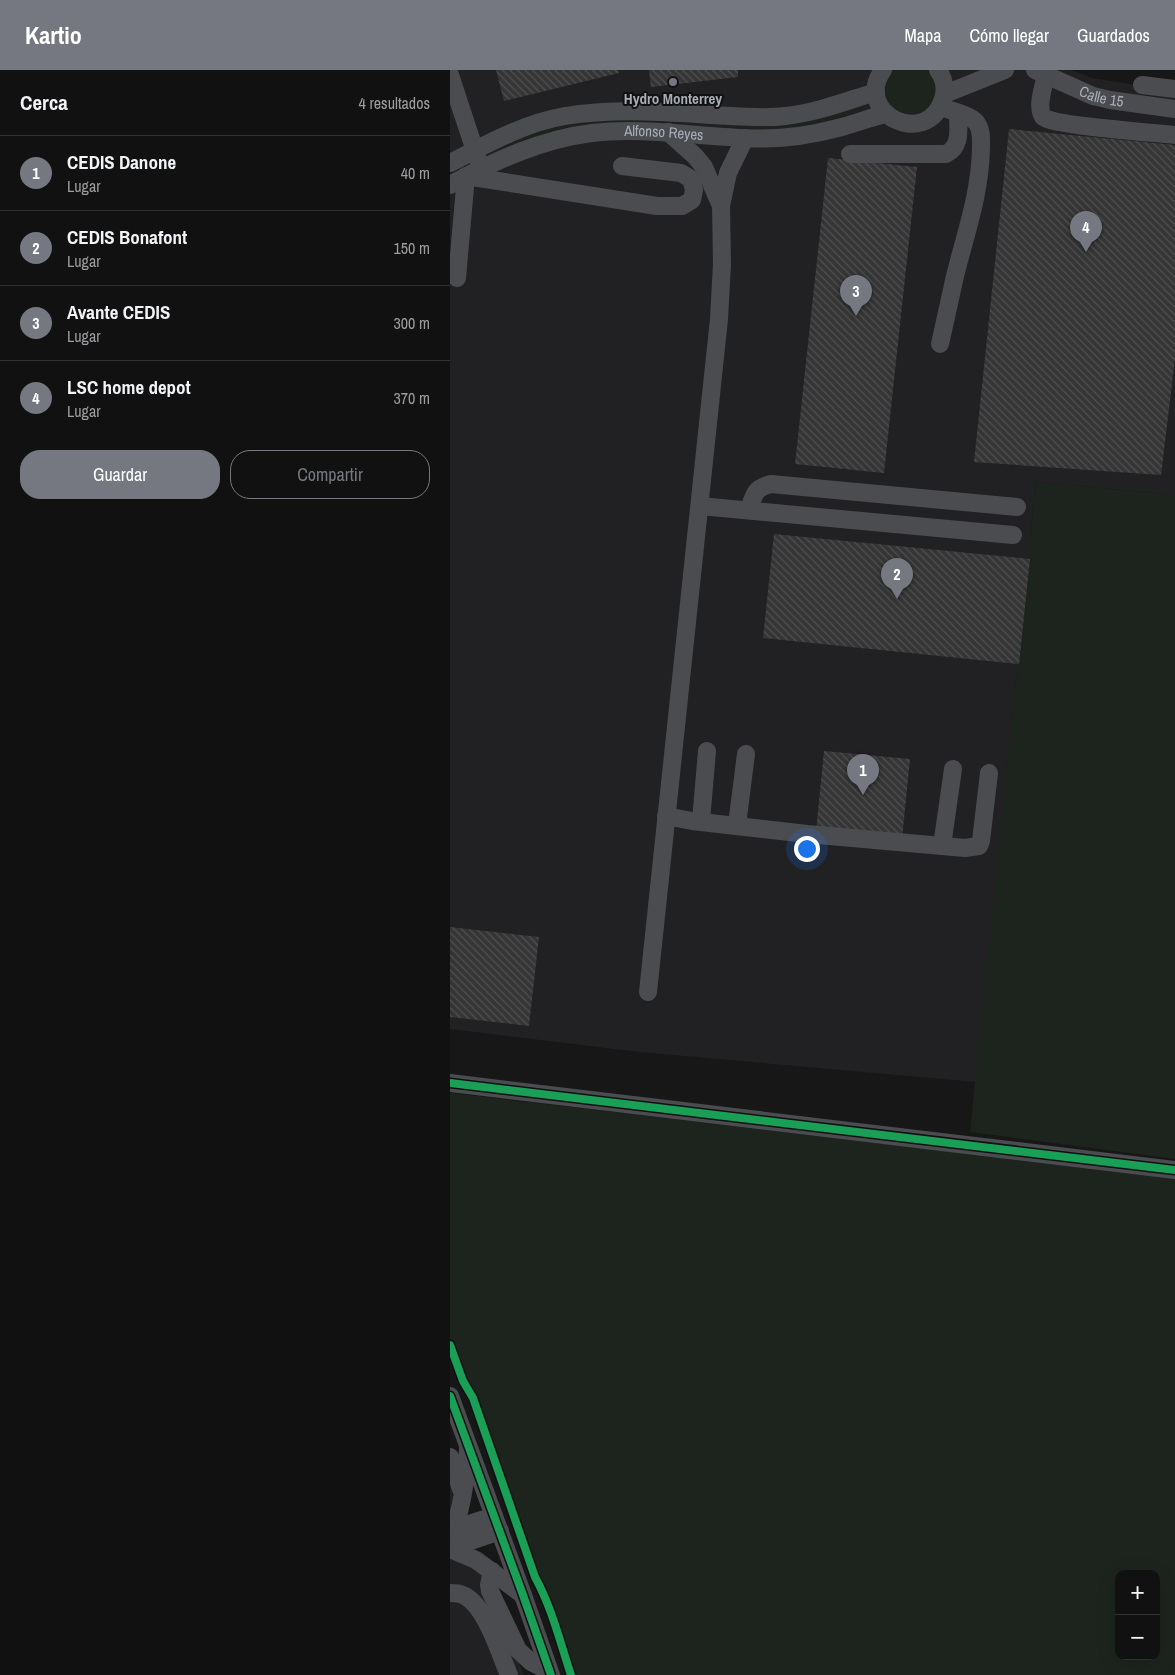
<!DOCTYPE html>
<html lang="es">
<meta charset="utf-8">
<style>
:root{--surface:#111;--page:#1e1f1f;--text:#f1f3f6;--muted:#9c9d9f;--line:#303131;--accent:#757880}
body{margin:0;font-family:"Archivo Narrow",sans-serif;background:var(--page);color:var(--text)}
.controls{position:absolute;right:15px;bottom:15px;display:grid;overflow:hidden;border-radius:10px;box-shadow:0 5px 20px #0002}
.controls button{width:45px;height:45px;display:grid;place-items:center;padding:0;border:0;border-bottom:1px solid var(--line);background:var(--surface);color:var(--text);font:25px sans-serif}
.you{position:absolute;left:356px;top:778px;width:18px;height:18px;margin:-12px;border:4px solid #fff;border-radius:50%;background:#1a73e8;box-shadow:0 0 0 8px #1a73e833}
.badge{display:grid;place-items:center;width:32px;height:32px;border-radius:50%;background:var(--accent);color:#fff;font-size:16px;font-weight:700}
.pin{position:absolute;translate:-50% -41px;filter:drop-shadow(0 1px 2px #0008)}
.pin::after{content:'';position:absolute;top:26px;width:18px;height:15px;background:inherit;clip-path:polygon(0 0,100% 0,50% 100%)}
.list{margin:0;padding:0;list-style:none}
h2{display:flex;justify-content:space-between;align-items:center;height:65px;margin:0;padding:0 20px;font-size:21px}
h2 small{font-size:16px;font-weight:400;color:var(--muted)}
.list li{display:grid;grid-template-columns:32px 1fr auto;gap:15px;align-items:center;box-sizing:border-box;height:75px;padding:0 20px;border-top:1px solid var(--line)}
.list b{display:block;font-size:19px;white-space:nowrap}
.list p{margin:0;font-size:16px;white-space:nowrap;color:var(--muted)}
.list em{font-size:16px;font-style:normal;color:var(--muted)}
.actions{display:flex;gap:10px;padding:15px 20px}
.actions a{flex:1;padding:11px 0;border:1px solid var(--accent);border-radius:20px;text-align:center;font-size:18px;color:var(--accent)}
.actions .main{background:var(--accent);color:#fff}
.map{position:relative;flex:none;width:725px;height:1605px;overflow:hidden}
header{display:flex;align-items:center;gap:30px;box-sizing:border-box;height:70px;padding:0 25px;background:var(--accent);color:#fff}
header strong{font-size:24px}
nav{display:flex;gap:28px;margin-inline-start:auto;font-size:18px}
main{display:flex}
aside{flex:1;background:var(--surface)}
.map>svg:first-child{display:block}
.built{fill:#212123}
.green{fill:#1d241e;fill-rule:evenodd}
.building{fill:url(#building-back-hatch)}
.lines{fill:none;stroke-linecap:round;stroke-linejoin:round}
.minor{stroke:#4b4c50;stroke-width:18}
.cycleway-casing{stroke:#111113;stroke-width:11}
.cycleway{stroke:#1a9f57;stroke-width:8}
.poi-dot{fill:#757880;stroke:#111113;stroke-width:2}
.labels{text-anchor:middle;stroke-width:4;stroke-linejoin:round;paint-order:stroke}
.street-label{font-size:15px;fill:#a8adb8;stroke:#111113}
.poi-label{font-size:15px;font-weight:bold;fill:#a8adb8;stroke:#111113}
</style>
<header>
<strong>Kartio</strong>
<nav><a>Mapa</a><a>Cómo llegar</a><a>Guardados</a></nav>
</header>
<main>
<aside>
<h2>Cerca<small>4 resultados</small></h2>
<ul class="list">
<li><span class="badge">1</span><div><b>CEDIS Danone</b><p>Lugar</p></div><em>40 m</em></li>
<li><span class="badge">2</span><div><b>CEDIS Bonafont</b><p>Lugar</p></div><em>150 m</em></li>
<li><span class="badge">3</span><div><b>Avante CEDIS</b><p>Lugar</p></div><em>300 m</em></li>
<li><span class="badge">4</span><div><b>LSC home depot</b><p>Lugar</p></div><em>370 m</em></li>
</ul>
<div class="actions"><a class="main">Guardar</a><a>Compartir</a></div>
</aside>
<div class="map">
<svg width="725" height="1605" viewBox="0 0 725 1605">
<defs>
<pattern id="building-back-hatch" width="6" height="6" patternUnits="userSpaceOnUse" patternTransform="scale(1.25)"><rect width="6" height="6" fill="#353536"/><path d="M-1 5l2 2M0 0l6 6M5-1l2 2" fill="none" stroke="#4f5051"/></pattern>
</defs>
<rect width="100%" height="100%" fill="#171717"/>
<path class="built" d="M0,0H621L642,8L725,21V425L586,412L526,1012L190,982L0,959Z
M0,1394L8,1414L39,1522L74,1605H0Z"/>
<path class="green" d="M440,0H482L488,22C483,29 481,37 473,41C456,49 431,36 434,15C434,10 438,5 440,0Z
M418,27L420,35L389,46L347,56L307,59L218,52L139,53L48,77L79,58L140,45L310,50Z
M586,412L725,425V1089L520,1062Z
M0,1023L725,1108V1605H123L0,1271ZM669,1504H706V1586H669Z"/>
<path class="building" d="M46,0H168L169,3L54,31Z
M199,0H288V7L201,17Z
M559,59L725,75V289L711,405L524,392Z
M378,88L467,97L434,403L345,394Z
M324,464L580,489L569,594L313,568Z
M374,681L460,689L452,769L366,761Z
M0,857L89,867L79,956L0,947Z"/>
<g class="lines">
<g class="minor">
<path d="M433,0C402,43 477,80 493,29C496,19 494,8 488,0"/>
<path id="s1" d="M585,0L643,26L660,30L725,39"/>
<path d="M0,5L28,90"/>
<path d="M596,5C594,16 586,36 593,47C598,55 708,63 725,65"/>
<path d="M692,15L725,19"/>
<path d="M495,24L555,0"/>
<path d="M218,62L245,86L254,97L271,136"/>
<path d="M400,84H496C512,76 508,59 508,43"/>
<path d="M0,93C37,74 74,53 115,46C165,38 213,42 263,45C287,46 311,49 335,46C366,43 396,31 426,22"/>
<path id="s2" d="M0,115C44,91 92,69 142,63C193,57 243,66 294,68C324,70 358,66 388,58C404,54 419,48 435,44"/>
<path d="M7,208L16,106L207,136H232L242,130L244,120L241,109L231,103L172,96"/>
<path d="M490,274C495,251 500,228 505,206C516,162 530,124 531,78C531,70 532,59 526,52C518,44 501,41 491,37"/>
<path d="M250,436L563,465"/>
<path d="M299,440C304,425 304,418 321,414L567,437"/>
<path d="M216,746L242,751L357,764L515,778L529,776L531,771L539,703"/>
<path d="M251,751L257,681"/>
<path d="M287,755L296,684"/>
<path d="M492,776L503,699"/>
<path d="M198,922L269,249L272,194L271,136L278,103L295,68"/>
<path d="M0,1013L725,1100"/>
<path d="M0,1326L73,1525L101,1605"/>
<path d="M0,1387L11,1419"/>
<path d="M3,1459C14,1434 15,1407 18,1380"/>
<path d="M0,1460L44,1446"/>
<path d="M0,1478L50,1461"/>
<path d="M0,1479L26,1490L73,1525"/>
<path d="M42,1501L39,1515L40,1521L68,1580L81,1592L99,1601"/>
<path d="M0,1523C6,1523 10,1523 15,1526C36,1537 50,1584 59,1605"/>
</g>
<g class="cycleway-casing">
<path id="cycleway" d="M0,1013L725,1100
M0,1275L13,1311L23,1328L85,1507C102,1538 110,1572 121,1605
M0,1326L73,1525L101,1605"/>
</g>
<use href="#cycleway" class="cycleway"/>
</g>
<circle class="poi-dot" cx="223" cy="12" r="5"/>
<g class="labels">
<g class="street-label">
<text dy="5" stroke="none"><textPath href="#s1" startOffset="72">Calle 15</textPath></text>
<text dy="5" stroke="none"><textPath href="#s2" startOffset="224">Alfonso Reyes</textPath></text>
</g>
<g class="poi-label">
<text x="223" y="34">Hydro Monterrey</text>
</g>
</g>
</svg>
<div class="controls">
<button>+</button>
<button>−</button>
</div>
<div class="you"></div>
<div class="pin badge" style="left:413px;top:725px">1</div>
<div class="pin badge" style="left:447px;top:529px">2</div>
<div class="pin badge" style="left:406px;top:246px">3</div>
<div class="pin badge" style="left:636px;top:182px">4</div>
</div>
</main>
